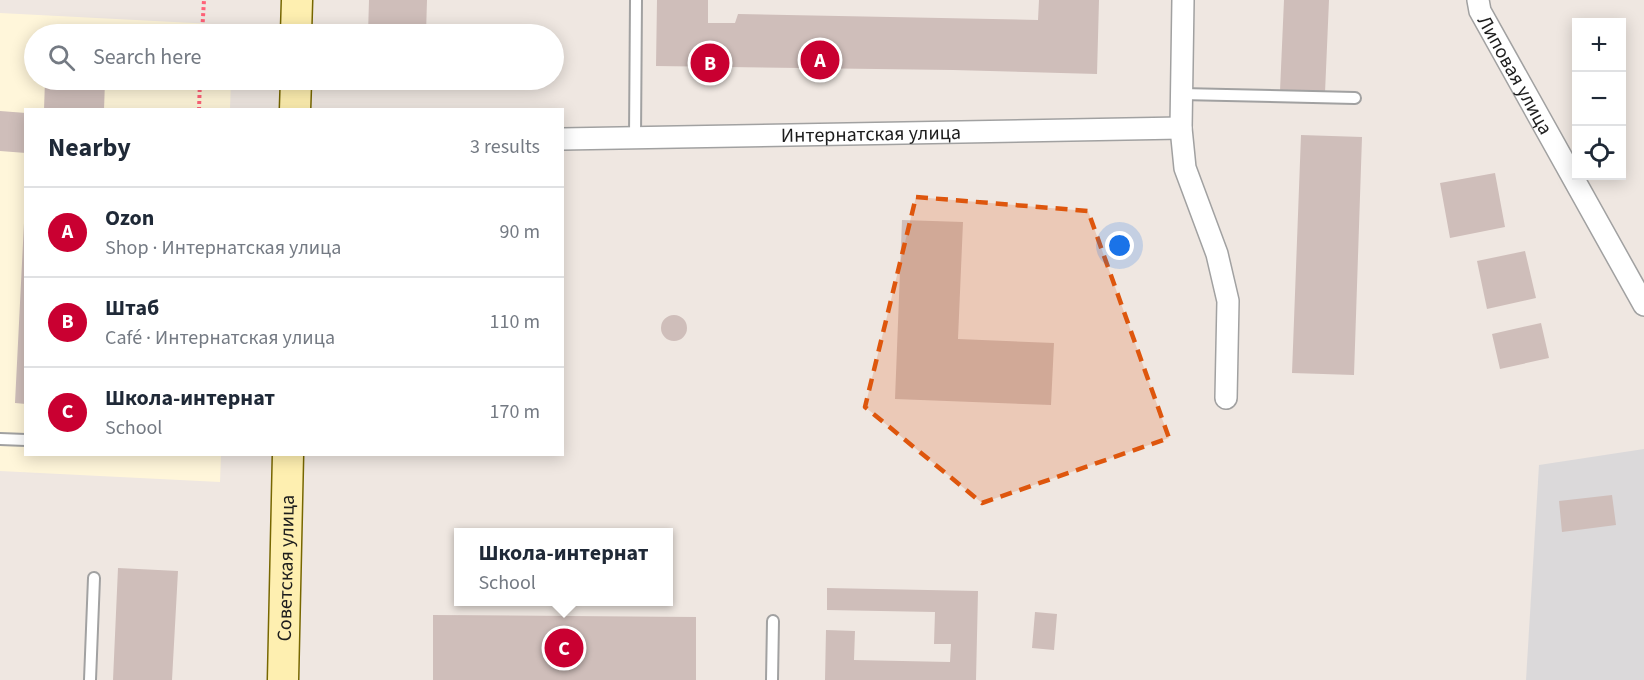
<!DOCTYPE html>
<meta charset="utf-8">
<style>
:root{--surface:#fff;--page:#f6f6f7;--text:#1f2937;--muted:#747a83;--line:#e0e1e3;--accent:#c90031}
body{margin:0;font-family:"Source Sans 3",sans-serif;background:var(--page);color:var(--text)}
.controls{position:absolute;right:18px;top:18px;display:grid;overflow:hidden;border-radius:0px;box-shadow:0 3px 15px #0003}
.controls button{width:54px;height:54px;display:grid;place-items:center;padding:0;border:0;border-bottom:2px solid var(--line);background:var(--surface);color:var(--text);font:30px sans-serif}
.you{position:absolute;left:1120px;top:246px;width:21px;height:21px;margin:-15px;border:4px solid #fff;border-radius:50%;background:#1a73e8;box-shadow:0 0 0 9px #1a73e833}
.badge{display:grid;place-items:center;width:39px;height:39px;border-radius:50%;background:var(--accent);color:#fff;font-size:20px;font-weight:700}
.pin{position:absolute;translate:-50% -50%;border:3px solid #fff;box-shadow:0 2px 6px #0006}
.popup{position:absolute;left:454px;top:528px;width:219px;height:78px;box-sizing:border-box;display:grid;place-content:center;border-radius:0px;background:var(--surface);filter:drop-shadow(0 2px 4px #0005);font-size:20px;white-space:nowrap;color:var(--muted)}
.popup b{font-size:22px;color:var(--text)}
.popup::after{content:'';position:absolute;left:50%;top:100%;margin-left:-12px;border:12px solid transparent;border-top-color:var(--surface)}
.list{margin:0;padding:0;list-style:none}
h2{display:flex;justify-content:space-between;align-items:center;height:78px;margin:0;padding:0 24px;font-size:26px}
h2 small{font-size:20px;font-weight:400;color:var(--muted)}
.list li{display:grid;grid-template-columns:39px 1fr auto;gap:18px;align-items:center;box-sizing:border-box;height:90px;padding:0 24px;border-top:2px solid var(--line)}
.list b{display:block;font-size:22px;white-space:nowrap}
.list p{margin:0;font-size:20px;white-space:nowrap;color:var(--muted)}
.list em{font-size:20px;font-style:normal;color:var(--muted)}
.icon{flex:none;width:33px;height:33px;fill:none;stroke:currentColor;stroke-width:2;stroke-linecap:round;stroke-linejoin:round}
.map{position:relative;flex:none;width:1644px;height:680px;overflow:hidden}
.search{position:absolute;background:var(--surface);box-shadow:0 3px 15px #0003;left:24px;top:24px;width:540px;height:66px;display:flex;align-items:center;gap:15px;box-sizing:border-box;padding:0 21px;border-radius:33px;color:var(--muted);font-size:22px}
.panel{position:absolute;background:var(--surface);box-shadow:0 3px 15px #0003;left:24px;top:108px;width:540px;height:348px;border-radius:0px}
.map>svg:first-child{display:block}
.residential{fill:#dbd9da}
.education{fill:#fff6da}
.building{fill:#cfbeba}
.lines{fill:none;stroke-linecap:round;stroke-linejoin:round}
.service-casing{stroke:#a1a1a1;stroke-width:14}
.minor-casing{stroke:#a1a1a1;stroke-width:24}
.secondary-casing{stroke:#776700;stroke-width:33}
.path{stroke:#ff6278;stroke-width:4;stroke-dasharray:3 3;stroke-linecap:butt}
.service{stroke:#fff;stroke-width:10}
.minor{stroke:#fff;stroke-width:21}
.secondary{stroke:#feefb0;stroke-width:30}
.marked{fill:#de560d;fill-opacity:0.2;stroke:#de560d;stroke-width:4.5;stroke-dasharray:12 8;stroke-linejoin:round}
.labels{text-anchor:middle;stroke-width:4.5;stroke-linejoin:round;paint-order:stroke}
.street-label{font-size:20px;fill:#1d1d1d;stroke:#fff}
</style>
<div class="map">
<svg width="1644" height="680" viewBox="0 0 1644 680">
<rect width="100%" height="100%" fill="#efe7e1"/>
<path class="residential" d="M1644,449V680H1526L1539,465Z"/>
<path class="education" d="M0,13L232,25V34H34V80H231L230,109L26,110V454L221,455L220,482L0,471Z"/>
<path class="building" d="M369,0H427L426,34H368Z
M657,0H708V23H735L738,14L1038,20L1039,0H1099L1097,74L953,70L656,66Z
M1284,0H1329L1325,93L1280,91Z
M45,80L105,81L104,110H44Z
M0,111L26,113V153L0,151Z
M1301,135L1362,137L1354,375L1292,373Z
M1495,173L1505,227L1450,238L1440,183Z
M902,220L963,222L958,339L1054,343L1051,405L895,399Z
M24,223H26V404L15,403Z
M1525,251L1536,298L1487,309L1477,261Z
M661 328a13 13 0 1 1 26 0a13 13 0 1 1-26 0Z
M1541,323L1549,358L1500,369L1492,334Z
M1612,495L1616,525L1562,532L1559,501Z
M118,568L178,571L172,680H113Z
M827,588L978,591L976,680H825L826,630L855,631L854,660L950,662L951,644H934L935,612L827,610Z
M1035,612L1057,614L1054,650L1032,648Z
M433,615L696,617V680H433Z"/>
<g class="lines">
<g class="service-casing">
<path id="service" d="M1181,94L1355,98
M635,137L636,0
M0,439L26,440
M90,680L94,578
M772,680L773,621"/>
</g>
<g class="minor-casing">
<g id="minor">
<path d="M1183,0L1181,128L1185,168L1217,254L1228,301L1226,398"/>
<path id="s1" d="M1478,0L1480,11L1644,305"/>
<path id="s2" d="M562,139L1181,128"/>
</g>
</g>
<g class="secondary-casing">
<g id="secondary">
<path d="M296,34L297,0"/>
<path d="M295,110L296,80"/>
<path id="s3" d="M283,680L288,454"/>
</g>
</g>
<path class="path" d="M202,34L204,0
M199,110L200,80"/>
<use href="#service" class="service"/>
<use href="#minor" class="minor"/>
<use href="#secondary" class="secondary"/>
</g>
<path class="marked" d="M916,197L1088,211L1169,438L982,503L865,407Z"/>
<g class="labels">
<g class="street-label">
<text dy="7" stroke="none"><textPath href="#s1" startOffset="84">Липовая улица</textPath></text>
<text dy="7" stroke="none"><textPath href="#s2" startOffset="309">Интернатская улица</textPath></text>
<text dy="7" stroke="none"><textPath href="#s3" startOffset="112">Советская улица</textPath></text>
</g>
</g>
</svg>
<div class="controls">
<button>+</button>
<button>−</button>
<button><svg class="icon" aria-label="locate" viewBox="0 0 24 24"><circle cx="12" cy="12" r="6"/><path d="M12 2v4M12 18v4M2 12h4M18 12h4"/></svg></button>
</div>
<div class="you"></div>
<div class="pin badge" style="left:820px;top:60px">A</div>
<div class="pin badge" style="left:710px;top:63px">B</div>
<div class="pin badge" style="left:564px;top:648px">C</div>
<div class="popup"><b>Школа-интернат</b>School</div>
<div class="search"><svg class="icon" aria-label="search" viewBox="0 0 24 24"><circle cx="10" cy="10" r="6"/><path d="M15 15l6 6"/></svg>Search here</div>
<section class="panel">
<h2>Nearby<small>3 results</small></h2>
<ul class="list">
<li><span class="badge">A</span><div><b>Ozon</b><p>Shop · Интернатская улица</p></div><em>90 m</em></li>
<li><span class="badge">B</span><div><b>Штаб</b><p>Café · Интернатская улица</p></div><em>110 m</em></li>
<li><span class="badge">C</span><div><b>Школа-интернат</b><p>School</p></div><em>170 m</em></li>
</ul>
</section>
</div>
